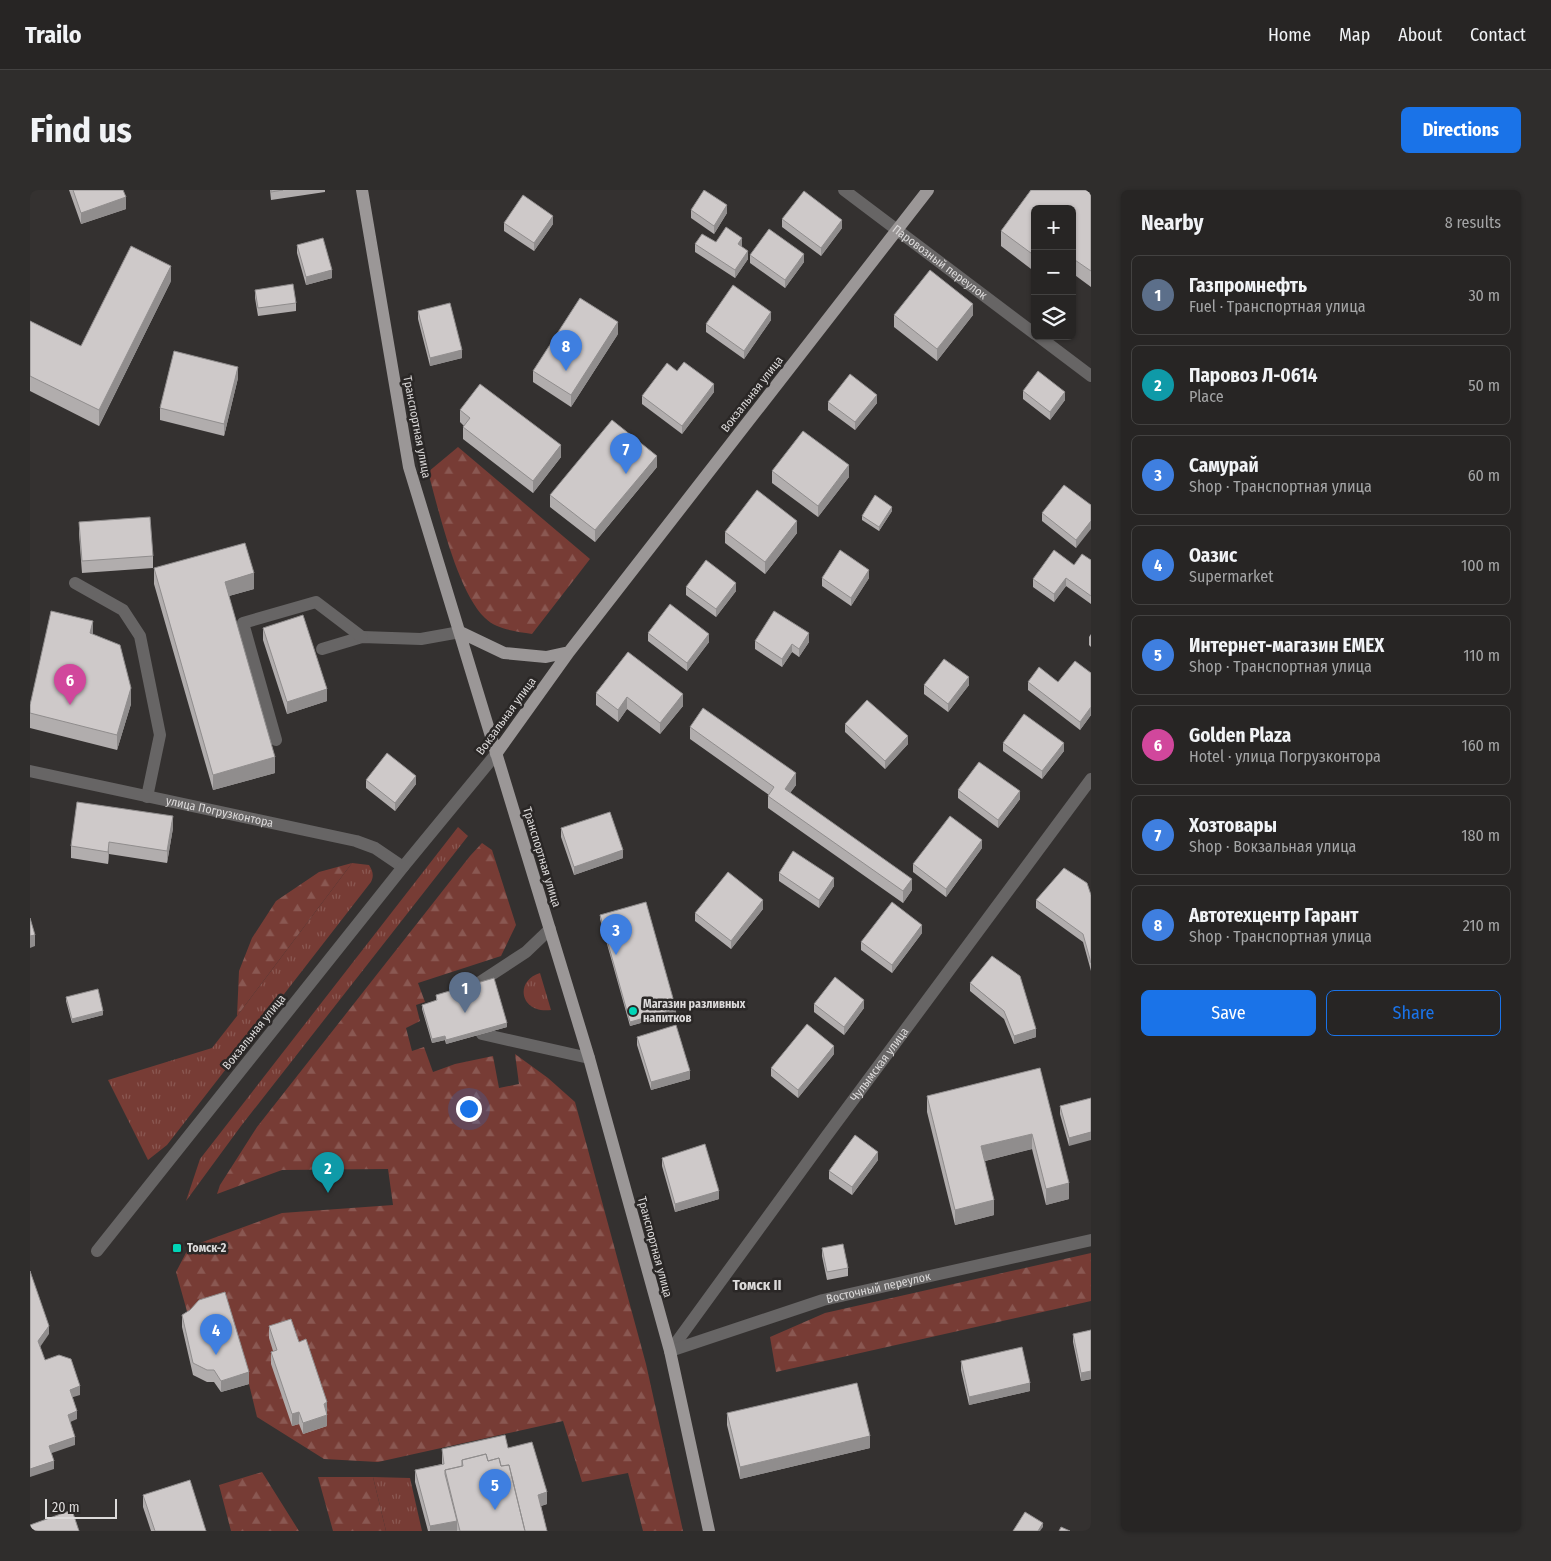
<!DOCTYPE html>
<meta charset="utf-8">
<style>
:root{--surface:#272524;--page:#2f2d2c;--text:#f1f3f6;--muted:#a4a5a6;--line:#434241;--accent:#1a73e8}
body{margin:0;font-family:"Fira Sans Condensed",sans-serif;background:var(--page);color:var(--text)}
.controls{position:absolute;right:15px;top:15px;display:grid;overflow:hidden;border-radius:8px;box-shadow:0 1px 4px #0004}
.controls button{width:45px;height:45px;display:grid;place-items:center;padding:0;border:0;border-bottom:1px solid var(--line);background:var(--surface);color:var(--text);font:25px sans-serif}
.scale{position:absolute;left:15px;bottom:12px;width:72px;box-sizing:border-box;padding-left:5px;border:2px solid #dcdada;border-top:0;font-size:14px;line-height:18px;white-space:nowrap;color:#dcdada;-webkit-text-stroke:4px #2a2726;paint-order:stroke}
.you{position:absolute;left:438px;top:918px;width:18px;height:18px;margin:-12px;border:4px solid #fff;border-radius:50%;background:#1a73e8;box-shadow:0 0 0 8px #1a73e833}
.badge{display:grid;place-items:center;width:32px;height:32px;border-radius:50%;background:var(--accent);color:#fff;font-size:16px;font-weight:700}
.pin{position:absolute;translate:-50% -41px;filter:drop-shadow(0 1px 2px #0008)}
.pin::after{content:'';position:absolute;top:26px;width:18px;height:15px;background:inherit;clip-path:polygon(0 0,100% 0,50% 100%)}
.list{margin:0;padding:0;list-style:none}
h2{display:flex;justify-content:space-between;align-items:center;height:65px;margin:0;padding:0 20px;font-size:21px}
h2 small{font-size:16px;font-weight:400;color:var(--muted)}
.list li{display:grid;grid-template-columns:32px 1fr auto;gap:15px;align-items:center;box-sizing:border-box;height:80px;margin:0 10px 10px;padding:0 10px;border:1px solid var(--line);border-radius:8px}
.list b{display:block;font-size:19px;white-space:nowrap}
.list p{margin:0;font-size:16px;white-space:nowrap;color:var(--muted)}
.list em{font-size:16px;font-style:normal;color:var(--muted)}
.actions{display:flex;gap:10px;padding:15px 20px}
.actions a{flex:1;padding:11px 0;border:1px solid var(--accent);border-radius:8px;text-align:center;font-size:18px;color:var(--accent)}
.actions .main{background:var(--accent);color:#fff}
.icon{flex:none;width:28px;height:28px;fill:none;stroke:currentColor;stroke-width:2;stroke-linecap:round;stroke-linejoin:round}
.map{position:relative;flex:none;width:1061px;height:1341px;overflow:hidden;border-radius:8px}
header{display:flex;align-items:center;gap:30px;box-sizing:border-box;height:70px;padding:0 25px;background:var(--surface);border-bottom:1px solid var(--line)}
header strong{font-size:24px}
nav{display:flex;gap:28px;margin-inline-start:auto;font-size:18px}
.intro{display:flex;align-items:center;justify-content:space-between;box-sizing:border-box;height:120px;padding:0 30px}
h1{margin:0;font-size:35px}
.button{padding:12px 22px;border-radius:8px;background:var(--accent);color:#fff;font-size:18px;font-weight:700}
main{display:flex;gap:30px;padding:0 30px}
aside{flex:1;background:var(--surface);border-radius:8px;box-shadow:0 1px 4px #0004}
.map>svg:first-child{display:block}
.grass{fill:url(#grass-tufts)}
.forest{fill:url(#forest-firs)}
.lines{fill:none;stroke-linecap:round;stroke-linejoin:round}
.minor{stroke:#676565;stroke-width:12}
.major{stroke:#9b9797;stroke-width:12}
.wall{fill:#b1adad}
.shaded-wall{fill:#908d8d}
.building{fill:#cec9c9;stroke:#908d8d}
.poi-dot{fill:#01d5b7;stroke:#2a2726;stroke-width:2}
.labels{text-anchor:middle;stroke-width:5;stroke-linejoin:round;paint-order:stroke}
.street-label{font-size:12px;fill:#dcdada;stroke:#2a2726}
.poi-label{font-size:12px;font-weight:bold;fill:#dcdada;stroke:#2a2726;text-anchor:start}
.quarter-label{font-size:15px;font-weight:bold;fill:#dcdada;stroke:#2a2726}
</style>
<header>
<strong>Trailo</strong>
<nav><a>Home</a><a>Map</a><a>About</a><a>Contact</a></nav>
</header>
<div class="intro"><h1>Find us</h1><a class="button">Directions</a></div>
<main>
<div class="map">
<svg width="1061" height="1341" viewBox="0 0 1061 1341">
<defs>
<pattern id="grass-tufts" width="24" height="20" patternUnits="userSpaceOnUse" patternTransform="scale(1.25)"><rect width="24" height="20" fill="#773c35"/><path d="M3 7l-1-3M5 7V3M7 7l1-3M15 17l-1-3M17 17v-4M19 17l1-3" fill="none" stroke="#8a5852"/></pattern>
<pattern id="forest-firs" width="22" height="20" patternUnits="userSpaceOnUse" patternTransform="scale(1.25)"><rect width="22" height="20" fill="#773c35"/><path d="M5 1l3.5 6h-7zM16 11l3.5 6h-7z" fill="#8a5852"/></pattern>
</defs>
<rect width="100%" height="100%" fill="#343130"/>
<path class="grass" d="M428,637L438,646L211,936L156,1011L170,969Z
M322,673L339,675C343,681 344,686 341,692L137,955L118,970L78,890L182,858L207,826Z
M510,783L521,820C490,824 484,791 510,783Z
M343,1287L380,1288L392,1341H356Z"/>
<path class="forest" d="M428,257L560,369L502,444C486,441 467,440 455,428C427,401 409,321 398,282Z
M452,653L462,660L486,735L471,766L388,793L395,812L386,815L390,831L376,838L382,861L394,857L403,882L425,874L463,866L469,898L489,894L485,864L518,888L545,912L616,1174L653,1341H613L598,1283L552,1292L533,1231L348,1272L294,1269L227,1227L219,1194L195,1114L158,1125L146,1082L159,1057L252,1023L363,1015L358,979L252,980L187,1004L190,995L227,937L440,666Z
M322,673L207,826L209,781L222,748L246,711L289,682Z
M1061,1063V1111L746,1182L740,1147L795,1123Z
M232,1282L269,1341H201L189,1295Z
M288,1287H343L356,1341H303Z"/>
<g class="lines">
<g class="minor">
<path id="s1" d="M814,0L1005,144"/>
<path d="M1008,146L1061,186"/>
<path d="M45,393L93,420L110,446L130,545L117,607"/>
<path d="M292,459L332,447L391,449L430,442"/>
<path d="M246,550L213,433L286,412L332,447"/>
<path id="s2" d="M0,581L326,651L345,658L373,677"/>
<path d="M438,800L496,762L520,739"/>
<path d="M452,844L559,868"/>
<path d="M67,1061L373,677L466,564"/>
<path id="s3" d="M640,1161L795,948L1061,589"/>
<path id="s4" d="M640,1161L793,1110L1061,1050"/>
</g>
<path class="major" d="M332,0L379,277L559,868L640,1161L679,1341
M430,442L474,463L516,467L539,462
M466,564L539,462L898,0"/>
</g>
<path class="wall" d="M39,0H93L96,19L51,34Z
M240,0H295V2L241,10Z
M1001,0H1057L1061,3V97L1042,83V19H1005V82L971,56V41Z
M661,20L697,23L684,44L661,28Z
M752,29L812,38L791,66L752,37Z
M474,33L523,34L504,61L474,41Z
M686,52L712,56V57L718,69L705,88L665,62V54Z
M267,55L302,88L276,95L267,63Z
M720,65L774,72L755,98L720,73Z
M141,91L69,236L0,201V131L51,156Z
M225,100L266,113V121L228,126L225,108Z
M388,121L432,168L400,176L388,129Z
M864,125H943L907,171L864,137Z
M741,130L714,169L676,142V134Z
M588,144L541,217L503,192V181Z
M647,181L684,202L652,244L612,214V206Z
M208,188L194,246L130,230V218Z
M993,201L1035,210L1020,230L993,209Z
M798,212L847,213L825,240L798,220Z
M430,220L531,267L503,303L433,249V237L434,236L430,232Z
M627,277L565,352L520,317V305Z
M742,281L819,287L788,327L742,293Z
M1061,315L1046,358L1012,331V323Z
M862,321L849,341L832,330V326Z
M49,332L123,366V378L52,383L49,344Z
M695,342L767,343L735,384L695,353Z
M1061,370V414L1036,396L1024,412L1003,397V389L1044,375Z
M124,378L224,399L199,406L245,583L183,600L124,394Z
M792,388H839L821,416L792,396Z
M656,397L706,401L686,427L656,405Z
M233,438L297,511L257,524L233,450Z
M618,443L679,452L657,481L618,451Z
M63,444L101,514L87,560L0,538V515Z
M1061,444V457L1059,455V447Z
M725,451L779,452L769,467L762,462L752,477L725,459Z
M598,462L653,516L630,544L597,519L588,532L566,515V503Z
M1061,483V525L1050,540L998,500V492H1028Z
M894,495H939L918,522L894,504Z
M815,534L878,554L855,579L815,542Z
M660,537L766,595L760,603L882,700L873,713L738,618V606L739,605L660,549Z
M973,553L1034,561L1012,589L973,561Z
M336,590L386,594L365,621L336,598Z
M928,600L990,609L968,638L928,608Z
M143,638L137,673L79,664L78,674L41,668V656Z
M531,638L593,668L544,685L531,647Z
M952,658L916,707L883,682V674Z
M749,683L804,696L789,718L749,691Z
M1061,705V781L1053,752L1006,718V710Z
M733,719L701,759L665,731V723Z
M570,725L646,823L600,836L570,729Z
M892,743L862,783L831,760V752Z
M940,793L1006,847L984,854L974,829L940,801Z
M406,805L477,837L416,854L415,850L402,853L392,819V815L406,811Z
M36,807L73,825L42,833L36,811Z
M784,814L834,818L814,845L784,822Z
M607,847L660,889L621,900L607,855Z
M804,864L768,908L741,886V878Z
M1010,878L1039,1009L1016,1015L1002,959L955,971L964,1025L925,1035L897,922V906Z
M1061,908L1039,956L1030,924V916Z
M632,968L689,1009L645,1022L632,976Z
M848,970L822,1005L799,989V981Z
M792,1058L818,1078V1086L797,1090L792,1066Z
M152,1125L219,1194L191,1202L184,1192H177L163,1185L152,1137Z
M239,1136L269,1152L297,1212V1236L273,1244L269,1234L262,1236L241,1174V1162L243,1161L239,1148Z
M1061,1140V1189L1051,1191L1043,1152V1144Z
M931,1171L1000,1201L939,1215L931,1180Z
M697,1223L840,1258L710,1289L697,1235Z
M478,1258L517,1314L511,1316L517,1341H398L385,1292V1280L412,1274V1259Z
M113,1305L176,1341H121L113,1317Z"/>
<path class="shaded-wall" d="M96,7V19L51,34V23Z
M697,15V23L684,44V36Z
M523,26V34L504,61V53Z
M812,30V38L791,66V58Z
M712,48V56L708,62V54Z
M718,61V69L705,88V80Z
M774,64V72L755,98V90Z
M141,76V91L69,236V220Z
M302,80V88L276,95V87Z
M943,114V125L907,171V159Z
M741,122V130L714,169V161Z
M588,132V144L541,217V205Z
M432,160V168L400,176V168Z
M208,177V188L194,246V234Z
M684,194V202L652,244V236Z
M1035,202V210L1020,230V222Z
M847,205V213L825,240V232Z
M531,255V267L503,303V291Z
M627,266V277L565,352V340Z
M819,275V287L788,327V316Z
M862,317V321L849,341V337Z
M767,331V343L735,384V372Z
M1061,331V339L1046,358V350Z
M839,380V388L821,416V408Z
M224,383V399L195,407V392Z
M1036,388V396L1024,412V404Z
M706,393V401L686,427V419Z
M63,431V447L60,443Z
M779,443V452L769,467V459Z
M679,444V452L657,481V473Z
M762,454V462L752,477V469Z
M939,487V495L918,522V514Z
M101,498V514L87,560V545Z
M297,499V511L257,524V512Z
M653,504V516L630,544V533Z
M597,507V519L588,532V520Z
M1061,517V525L1050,540V532Z
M878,546V554L855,579V571Z
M1034,553V561L1012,589V581Z
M245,567V583L183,600V585Z
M766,583V595L755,610V599Z
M386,586V594L365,621V613Z
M990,601V609L968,638V630Z
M143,626V638L137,673V661Z
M952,650V658L916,707V699Z
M79,652V664L78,674V662Z
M593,660V668L544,685V677Z
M804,688V696L789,718V710Z
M882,689V700L873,713V701Z
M733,710V719L701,759V751Z
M892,735V743L862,783V775Z
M5,745V756L0,758V746Z
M834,810V818L814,845V837Z
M646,819V823L600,836V832Z
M73,821V825L42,833V829Z
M477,833V837L416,854V850Z
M1006,839V847L984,854V846Z
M415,846V850L402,853V849Z
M804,856V864L768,908V900Z
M660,881V889L621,900V892Z
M1061,942V950L1039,956V948Z
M1002,944V959L951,972V956Z
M848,962V970L822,1005V997Z
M1039,993V1009L1016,1015V999Z
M689,1001V1009L645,1022V1014Z
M964,1010V1025L925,1035V1020Z
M19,1136V1144L8,1160V1151Z
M1061,1181V1189L1051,1191V1183Z
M219,1182V1194L191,1202V1191Z
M1000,1193V1201L939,1215V1207Z
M50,1196V1205L40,1208V1200Z
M297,1212V1224L294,1214Z
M47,1221V1229L38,1233V1225Z
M269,1222V1234L262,1236V1224Z
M297,1225V1236L273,1244V1233Z
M840,1246V1258L710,1289V1277Z
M45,1247V1255L19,1264V1256Z
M24,1271V1279L0,1287V1279Z
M517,1302V1314L508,1317V1305Z
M427,1331V1341H400V1336Z
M1013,1333V1337L1010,1341H1008Z"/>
<path class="building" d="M43,0H93L96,7L51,23Z
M241,0H253L241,2Z
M674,0L697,15L684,36L661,20Z
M1001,0H1057L1061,3V81L1042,68V19H1005V66L971,41Z
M774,1L812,30L791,58L752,29Z
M493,5L523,26L504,53L474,33Z
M696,37L712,48L708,54L718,61L705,80L665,54L672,44L686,52Z
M739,39L774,64L755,90L720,65Z
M293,48L302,80L276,87L267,55Z
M101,56L141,76L69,220L0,186V131L51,156Z
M900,80L943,114L907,159L864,125Z
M263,94L266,113L228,118L225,100Z
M703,95L741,122L714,161L676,134Z
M550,108L588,132L541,205L503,181Z
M420,113L432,160L400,168L388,121Z
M144,161L208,177L194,234L130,218Z
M654,172L684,194L652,236L612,206L637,173L647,181Z
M1008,181L1035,202L1020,222L993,201Z
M820,184L847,205L825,232L798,212Z
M450,194L531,255L503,291L433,237L440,228L430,220Z
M582,230L627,266L565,340L520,305Z
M773,241L819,275L788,316L742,281Z
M1034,295L1061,315V331L1046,350L1012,323Z
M727,300L767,331L735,372L695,342Z
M845,305L862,317L849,337L832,326Z
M120,327L123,366L52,371L49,332Z
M215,353L224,383L195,392L245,567L183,585L124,378Z
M810,360L839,380L821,408L792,388Z
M1024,360L1044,375L1052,364L1061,370V406L1036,388L1024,404L1003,389Z
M676,370L706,393L686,419L656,397Z
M640,414L679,444L657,473L618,443Z
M21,421L63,431L60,443L90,455L101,498L87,545L0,523V515Z
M744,421L779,443L769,459L762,454L752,469L725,451Z
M273,425L297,499L257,512L233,438Z
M598,462L653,504L630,533L597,507L588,520L566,503Z
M914,469L939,487L918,514L894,495Z
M1045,471L1061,483V517L1050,532L998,492L1009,477L1028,492Z
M837,510L878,546L855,571L815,534Z
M673,518L766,583L755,599L882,689L873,701L738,606L744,597L660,537Z
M994,524L1034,553L1012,581L973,553Z
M357,563L386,586L365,613L336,590Z
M949,572L990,601L968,630L928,600Z
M47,612L143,626L137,661L79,652L78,662L41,656Z
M580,622L593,660L544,677L531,638Z
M920,626L952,650L916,699L883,674Z
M763,661L804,688L789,710L749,683Z
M1034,678L1057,693L1061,705V773L1053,744L1006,710Z
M698,682L733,710L701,751L665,723Z
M616,712L646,819L600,832L570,725Z
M862,712L892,735L862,775L831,752Z
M0,728L5,745L0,746Z
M962,766L990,786L1006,839L984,846L974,821L940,793Z
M805,787L834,810L814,837L784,814Z
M464,788L477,833L416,850L415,846L402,849L392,815L407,810L406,805Z
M68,799L73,821L42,829L36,807Z
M777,834L804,856L768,900L741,878Z
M646,835L660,881L621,892L607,847Z
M1010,878L1039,993L1016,999L1002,944L951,956L964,1010L925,1020L897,906Z
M1061,908V942L1039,948L1030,916Z
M825,945L848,962L822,997L799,981Z
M675,954L689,1001L645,1014L632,968Z
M813,1054L818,1078L797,1082L792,1058Z
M0,1081L19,1136L8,1151L15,1170L29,1165L41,1169L50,1196L40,1200L47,1221L38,1225L45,1247L19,1256L24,1271L0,1279Z
M195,1102L219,1182L191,1191L184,1180H177L163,1173L152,1125L160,1120L169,1110Z
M261,1129L269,1152L276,1149L297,1212L294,1214L297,1225L273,1233L269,1222L262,1224L241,1162L247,1160L239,1136Z
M1061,1140V1181L1051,1183L1043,1144Z
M992,1157L1000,1193L939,1207L931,1171Z
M827,1193L840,1246L710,1277L697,1223Z
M475,1245L478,1258L502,1252L517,1302L508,1305L517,1341H495L479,1275L471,1276L469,1268L458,1271L456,1264L432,1270V1276L415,1280V1284L427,1331L400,1336L385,1280L414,1274L412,1259Z
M456,1264L458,1271L469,1268L471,1276L479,1275L495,1341H430L415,1280L433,1276L432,1270Z
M160,1290L176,1341H125L113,1305Z
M42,1320L49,1341H0V1335Z
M995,1322L1013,1333L1008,1341H983Z
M1031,1337L1040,1341H1029Z"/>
<g class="poi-dot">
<circle cx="603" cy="821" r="5"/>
<rect x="142" y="1053" width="10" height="10" rx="2.5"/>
</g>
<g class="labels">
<g class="street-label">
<text dy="4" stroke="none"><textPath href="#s1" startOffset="120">Паровозный переулок</textPath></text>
<text transform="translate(722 204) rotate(-52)" y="4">Вокзальная улица</text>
<text transform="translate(387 237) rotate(79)" y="4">Транспортная улица</text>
<text transform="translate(476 526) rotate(-54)" y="4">Вокзальная улица</text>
<text dy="4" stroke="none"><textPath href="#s2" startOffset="194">улица Погрузконтора</textPath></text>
<text transform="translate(512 667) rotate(73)" y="4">Транспортная улица</text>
<text transform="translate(224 842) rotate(-51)" y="4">Вокзальная улица</text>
<text dy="4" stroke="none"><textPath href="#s3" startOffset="355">Чулымская улица</textPath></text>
<text transform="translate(625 1057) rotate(75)" y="4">Транспортная улица</text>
<text dy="4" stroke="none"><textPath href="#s4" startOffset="218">Восточный переулок</textPath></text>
</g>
<g class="poi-label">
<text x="613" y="818">Магазин разливных<tspan x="613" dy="14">напитков</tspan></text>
<text x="157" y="1062">Томск-2</text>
</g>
<g class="quarter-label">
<text x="727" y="1100">Томск II</text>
</g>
</g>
</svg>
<div class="controls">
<button>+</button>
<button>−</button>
<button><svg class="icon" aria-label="layers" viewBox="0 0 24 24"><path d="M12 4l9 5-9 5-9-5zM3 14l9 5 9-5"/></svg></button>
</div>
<div class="scale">20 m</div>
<div class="you"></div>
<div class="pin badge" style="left:435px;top:823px;background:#5c6f8a">1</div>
<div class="pin badge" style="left:298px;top:1003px;background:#0f9aa8">2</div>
<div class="pin badge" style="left:586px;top:765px;background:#3f7fe0">3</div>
<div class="pin badge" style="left:186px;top:1165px;background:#3f7fe0">4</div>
<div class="pin badge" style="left:465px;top:1320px;background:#3f7fe0">5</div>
<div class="pin badge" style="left:40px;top:515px;background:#d1479c">6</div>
<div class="pin badge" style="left:596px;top:284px;background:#3f7fe0">7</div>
<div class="pin badge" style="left:536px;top:181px;background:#3f7fe0">8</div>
</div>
<aside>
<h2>Nearby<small>8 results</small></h2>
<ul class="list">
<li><span class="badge" style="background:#5c6f8a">1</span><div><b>Газпромнефть</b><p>Fuel · Транспортная улица</p></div><em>30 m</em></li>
<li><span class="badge" style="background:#0f9aa8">2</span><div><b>Паровоз Л-0614</b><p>Place</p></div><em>50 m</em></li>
<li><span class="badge" style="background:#3f7fe0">3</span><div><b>Самурай</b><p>Shop · Транспортная улица</p></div><em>60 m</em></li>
<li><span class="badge" style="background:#3f7fe0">4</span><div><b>Оазис</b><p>Supermarket</p></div><em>100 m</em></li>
<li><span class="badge" style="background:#3f7fe0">5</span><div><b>Интернет-магазин EMEX</b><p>Shop · Транспортная улица</p></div><em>110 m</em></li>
<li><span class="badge" style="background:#d1479c">6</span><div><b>Golden Plaza</b><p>Hotel · улица Погрузконтора</p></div><em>160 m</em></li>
<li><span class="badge" style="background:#3f7fe0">7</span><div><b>Хозтовары</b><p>Shop · Вокзальная улица</p></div><em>180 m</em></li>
<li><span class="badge" style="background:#3f7fe0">8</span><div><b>Автотехцентр Гарант</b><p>Shop · Транспортная улица</p></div><em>210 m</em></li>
</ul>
<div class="actions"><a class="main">Save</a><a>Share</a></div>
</aside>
</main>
